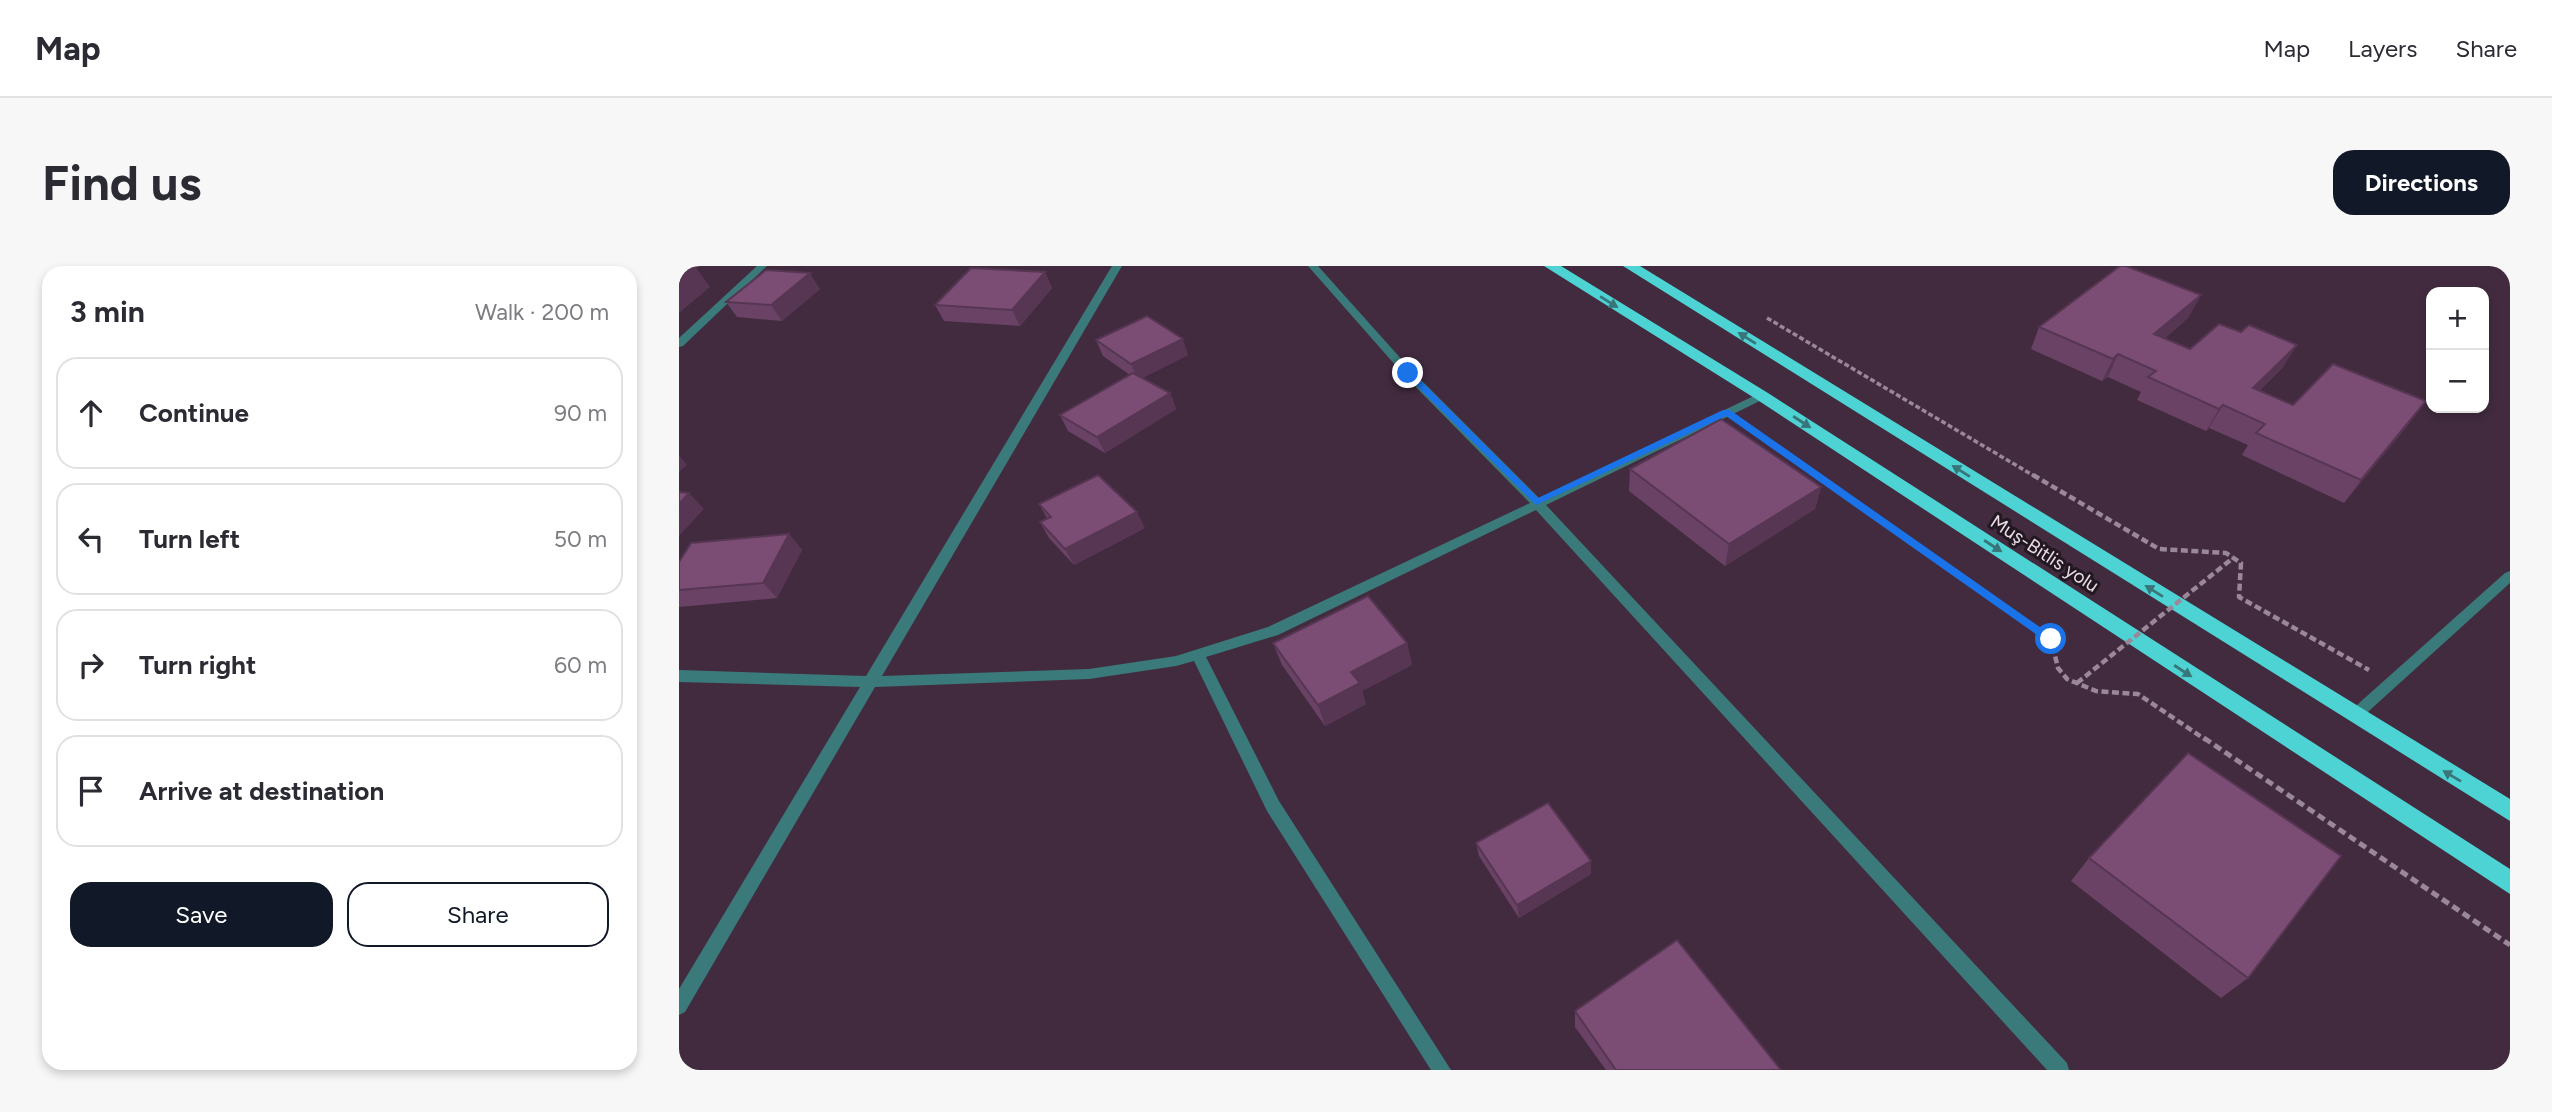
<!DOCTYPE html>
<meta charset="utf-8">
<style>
:root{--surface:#fff;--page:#f7f7f7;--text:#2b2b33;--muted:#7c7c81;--line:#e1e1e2;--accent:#111827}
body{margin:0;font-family:Figtree,sans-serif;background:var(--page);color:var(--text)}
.controls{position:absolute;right:21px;top:21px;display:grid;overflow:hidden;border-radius:14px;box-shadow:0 4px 10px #0003}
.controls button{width:63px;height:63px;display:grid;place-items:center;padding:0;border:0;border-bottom:2px solid var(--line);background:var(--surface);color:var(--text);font:35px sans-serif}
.stop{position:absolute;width:21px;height:21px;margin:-16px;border:5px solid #1a73e8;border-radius:50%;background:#fff}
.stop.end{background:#1a73e8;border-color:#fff;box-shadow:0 2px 7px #0008}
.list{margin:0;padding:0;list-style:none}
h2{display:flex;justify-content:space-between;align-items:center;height:91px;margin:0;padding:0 28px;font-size:30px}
h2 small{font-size:23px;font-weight:400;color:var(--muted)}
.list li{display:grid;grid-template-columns:46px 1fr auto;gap:21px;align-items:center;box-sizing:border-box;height:112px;margin:0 14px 14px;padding:0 14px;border:2px solid var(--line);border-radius:21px}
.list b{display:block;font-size:26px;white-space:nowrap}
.list em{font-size:23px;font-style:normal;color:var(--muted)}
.actions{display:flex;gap:14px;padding:21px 28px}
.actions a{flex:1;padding:16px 0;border:2px solid var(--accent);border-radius:21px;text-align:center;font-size:24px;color:var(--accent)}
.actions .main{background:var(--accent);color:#fff}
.icon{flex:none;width:38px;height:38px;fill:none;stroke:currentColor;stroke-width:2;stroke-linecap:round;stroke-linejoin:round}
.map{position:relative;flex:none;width:1831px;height:804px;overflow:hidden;border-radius:21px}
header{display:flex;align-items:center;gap:42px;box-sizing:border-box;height:98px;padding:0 35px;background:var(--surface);border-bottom:2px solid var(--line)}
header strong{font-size:33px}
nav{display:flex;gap:38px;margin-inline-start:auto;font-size:24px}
.intro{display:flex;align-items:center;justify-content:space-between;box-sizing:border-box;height:168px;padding:0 42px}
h1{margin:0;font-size:49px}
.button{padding:18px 32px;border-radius:21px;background:var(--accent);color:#fff;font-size:24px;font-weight:700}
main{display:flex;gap:42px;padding:0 42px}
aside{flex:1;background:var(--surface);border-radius:21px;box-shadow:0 4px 10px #0003}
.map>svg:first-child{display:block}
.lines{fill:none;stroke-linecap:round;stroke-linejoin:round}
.path-far2{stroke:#9a8797;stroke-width:3.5;stroke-dasharray:5 2.5;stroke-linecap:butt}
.path-far1{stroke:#9a8797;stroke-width:4.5;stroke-dasharray:7 3.5;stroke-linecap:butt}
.path{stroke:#9a8797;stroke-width:5;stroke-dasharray:8 4.5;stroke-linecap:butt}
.street{fill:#3b7a7a;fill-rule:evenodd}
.highway{fill:#4dd3d4;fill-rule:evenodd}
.path-bridge{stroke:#9a8797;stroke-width:4.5;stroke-dasharray:7 3.5;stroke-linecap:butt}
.wall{fill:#6a4265}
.shaded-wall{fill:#563652}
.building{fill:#7b4d75;stroke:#563652;stroke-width:2}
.oneway{fill:#38767a}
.route{fill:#1a73e8}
.labels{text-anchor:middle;stroke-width:6;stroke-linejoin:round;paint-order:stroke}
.street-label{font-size:19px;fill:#ebdce8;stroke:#221821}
</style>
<header>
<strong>Map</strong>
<nav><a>Map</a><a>Layers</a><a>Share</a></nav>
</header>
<div class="intro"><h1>Find us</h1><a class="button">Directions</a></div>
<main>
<aside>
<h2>3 min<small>Walk · 200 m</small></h2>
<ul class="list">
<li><svg class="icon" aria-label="ahead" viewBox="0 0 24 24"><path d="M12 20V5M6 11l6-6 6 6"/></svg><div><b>Continue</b></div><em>90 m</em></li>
<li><svg class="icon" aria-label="left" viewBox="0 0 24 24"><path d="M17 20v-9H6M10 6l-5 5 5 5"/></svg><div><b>Turn left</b></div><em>50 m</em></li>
<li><svg class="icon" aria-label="right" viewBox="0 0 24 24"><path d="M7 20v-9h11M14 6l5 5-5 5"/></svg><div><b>Turn right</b></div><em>60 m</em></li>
<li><svg class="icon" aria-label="arrive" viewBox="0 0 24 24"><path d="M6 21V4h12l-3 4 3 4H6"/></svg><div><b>Arrive at destination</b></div></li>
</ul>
<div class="actions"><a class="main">Save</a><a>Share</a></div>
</aside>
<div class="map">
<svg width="1831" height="804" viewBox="0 0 1831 804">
<rect width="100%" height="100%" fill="#422b3f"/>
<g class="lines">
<path class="path-far2" d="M1088,52L1357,211
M1068,161L1139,211"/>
<path class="path-far1" d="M1137,209L1372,373L1379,402L1388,413L1417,425L1459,428L1527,474
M1354,209L1480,283L1547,287L1562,297L1560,331L1690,404"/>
<path class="path" d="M1525,472L1831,679"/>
<path class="street" d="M78,0H88L4,80L0,81V72Z
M433,0H443L203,410L410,403L497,390L589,361L851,237L725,109L629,0H639L733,105L860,232L1079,128H1087V132L867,239L1388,797L1390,804H1368L857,244L599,369L527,391L600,535L772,804H752L588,545L515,395L497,400L410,413L196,421L6,746L0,749V723L181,421L0,416V404L187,410Z
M1831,305V317L1680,454H1670L1668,450L1670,446L1826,307Z"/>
<path class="highway" d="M865,0H882L1089,127L1831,603V628L1077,133Z
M944,0H961L1831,533V555Z"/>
<path class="path-bridge" d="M1398,417L1554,292"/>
</g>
<path class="wall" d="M366,6L373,22L341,60L265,55L256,39Z
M141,23L103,55L58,51L47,36Z
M1510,51L1485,73L1511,83L1604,101L1580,125L1614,139L1747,135L1665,237L1563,189L1569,179L1530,162L1527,165L1458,134L1462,126L1429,111L1423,115L1352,83L1360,61Z
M417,74L509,89L463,112L491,127L497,143L426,187L389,165L381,149L451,109L424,90Z
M951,203L1142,221L1136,243L1046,300L950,225Z
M360,238L466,262L395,299L370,272L361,256L368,252Z
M110,268L123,284L98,332L0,341V296Z
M594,377H728L733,399L683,425L687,438L646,460L603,399Z
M797,577L912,595V608L840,652L800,590Z
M1410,592L1569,712L1542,732L1392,615Z
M896,745L1102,804H927L896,761Z"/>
<path class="shaded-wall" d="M4,0H16L31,21L0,47V3Z
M366,6L373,22L341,60L333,44Z
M131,7L141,23L103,55L92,39Z
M1522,29L1510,51L1464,91L1475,68Z
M504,73L509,89L459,114L452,98Z
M1618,79L1604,101L1560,144L1574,122Z
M1439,88L1429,111L1423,115L1434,93Z
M491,127L497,143L426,187L418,171Z
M1747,135L1730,158L1665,237L1682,214Z
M1544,139L1530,162L1527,165L1540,143Z
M0,189L8,199L0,206Z
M1142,221L1136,243L1046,300L1050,278Z
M10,227L25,243L0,270V238Z
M458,246L466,262L395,299L386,283Z
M110,268L123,284L98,332L84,317Z
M728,377L733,399L683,425L687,438L646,460L639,439L672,406Z
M912,595V608L840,652L838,639Z"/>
<path class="building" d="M1441,0H1447L1522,29L1475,68L1511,83L1540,58L1562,66L1570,59L1618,79L1574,122L1614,139L1654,98L1747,135L1682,214L1577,167L1586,158L1544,139L1540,143L1469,111L1477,105L1439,88L1434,93L1360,61Z
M292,2L366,6L333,44L256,39Z
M87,4L131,7L92,39L47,36Z
M468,50L504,73L452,98L417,74Z
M454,107L491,127L418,171L381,149Z
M1042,153L1142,221L1050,278L951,203Z
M419,209L458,246L386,283L361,256L372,251L360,238Z
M0,226L10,227L0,238Z
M110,268L84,317L0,324V296L12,277Z
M689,330L728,377L672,406L681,417L639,439L594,377Z
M1509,487L1662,590L1569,712L1410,592Z
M869,537L912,595L838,639L797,577Z
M998,674L1102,804H937L896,745Z"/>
<defs><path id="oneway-solid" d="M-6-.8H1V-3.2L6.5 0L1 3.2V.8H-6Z" transform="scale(1.75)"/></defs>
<g class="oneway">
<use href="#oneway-solid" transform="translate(930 36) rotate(32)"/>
<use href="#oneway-solid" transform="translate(1068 72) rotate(-148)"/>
<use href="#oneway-solid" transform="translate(1123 156) rotate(33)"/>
<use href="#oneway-solid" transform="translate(1282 205) rotate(-148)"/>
<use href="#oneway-solid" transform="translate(1314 280) rotate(33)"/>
<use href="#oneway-solid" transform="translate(1475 325) rotate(-148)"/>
<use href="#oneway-solid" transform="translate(1504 405) rotate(33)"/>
<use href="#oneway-solid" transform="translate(1773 510) rotate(-149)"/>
</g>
<path class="route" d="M726,105H732L859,232L1044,144H1051L1378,373L1376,376H1368L1047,150L857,239L726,108Z"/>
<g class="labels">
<g class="street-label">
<text transform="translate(1366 287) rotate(33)" y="7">Muş-Bitlis yolu</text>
</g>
</g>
</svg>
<div class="controls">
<button>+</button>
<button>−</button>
</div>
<div class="stop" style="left:1372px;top:373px"></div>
<div class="stop end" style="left:729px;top:107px"></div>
</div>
</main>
